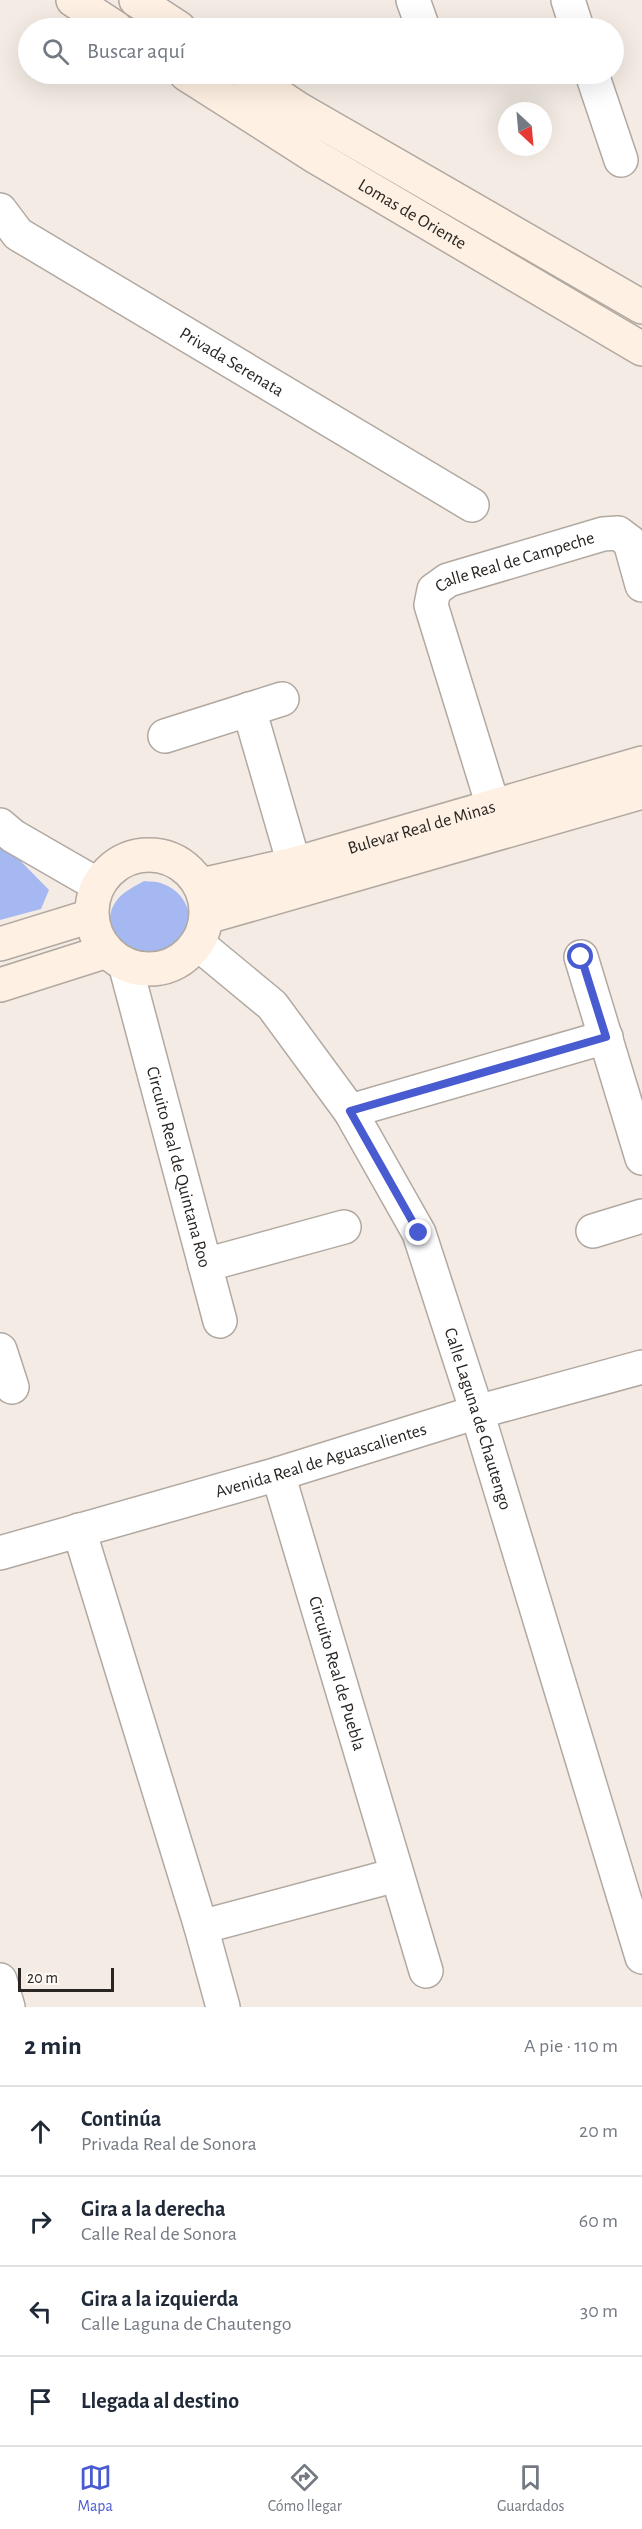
<!DOCTYPE html>
<html lang="es">
<meta charset="utf-8">
<style>
:root{--surface:#fff;--page:#f2f2f3;--text:#1f2937;--muted:#747a83;--line:#e0e1e3;--accent:#485bd0}
body{margin:0;font-family:"Alegreya Sans",sans-serif;background:var(--page);color:var(--text)}
.compass{position:absolute;left:498px;top:102px;width:54px;height:54px;border-radius:50%;background:var(--surface);box-shadow:0 6px 24px #0002;rotate:154deg}
.scale{position:absolute;left:18px;bottom:15px;width:96px;box-sizing:border-box;padding-left:6px;border:3px solid #282522;border-top:0;font-size:16px;line-height:21px;white-space:nowrap;color:#282522;-webkit-text-stroke:4px #fffaf5;paint-order:stroke}
.stop{position:absolute;width:18px;height:18px;margin:-14px;border:4px solid #485bd0;border-radius:50%;background:#fff}
.stop.end{background:#485bd0;border-color:#fff;box-shadow:0 2px 6px #0008}
.list{margin:0;padding:0;list-style:none}
h2{display:flex;justify-content:space-between;align-items:center;height:78px;margin:0;padding:0 24px;font-size:26px}
h2 small{font-size:20px;font-weight:400;color:var(--muted)}
.list li{display:grid;grid-template-columns:39px 1fr auto;gap:18px;align-items:center;box-sizing:border-box;height:90px;padding:0 24px;border-top:2px solid var(--line)}
.list b{display:block;font-size:22px;white-space:nowrap}
.list p{margin:0;font-size:20px;white-space:nowrap;color:var(--muted)}
.list em{font-size:20px;font-style:normal;color:var(--muted)}
.icon{flex:none;width:33px;height:33px;fill:none;stroke:currentColor;stroke-width:2;stroke-linecap:round;stroke-linejoin:round}
.map{position:relative;flex:none;width:642px;height:2007px;overflow:hidden}
.search{position:absolute;background:var(--surface);box-shadow:0 6px 24px #0002;left:18px;right:18px;top:18px;height:66px;display:flex;align-items:center;gap:15px;box-sizing:border-box;padding:0 21px;border-radius:33px;color:var(--muted);font-size:22px}
.sheet{height:438px;background:var(--surface)}
nav{display:flex;justify-content:space-around;align-items:center;box-sizing:border-box;height:84px;border-top:2px solid var(--line);background:var(--surface);font-size:16px;color:var(--muted)}
nav a{display:grid;justify-items:center;gap:3px}
nav .on{color:var(--accent)}
.map>svg:first-child{display:block}
.green{fill:#a6b8f2}
.lines{fill:none;stroke-linecap:round;stroke-linejoin:round}
.street-casing{stroke:#b1a9a1;stroke-width:36}
.secondary-casing{stroke:#b1a9a1;stroke-width:36}
.street{stroke:#fff;stroke-width:33}
.secondary{stroke:#fef0e2;stroke-width:33}
.route{stroke:#485bd0;stroke-width:8}
.labels{text-anchor:middle;stroke-width:4.5;stroke-linejoin:round;paint-order:stroke}
.street-label{font-size:18px;fill:#282522;stroke:#fffaf5}
</style>
<div class="map">
<svg width="642" height="2007" viewBox="0 0 642 2007">
<rect width="100%" height="100%" fill="#f4ece4"/>
<path class="green" d="M0,840L49,890L41,909L0,920Z
M144,881C150,882 158,881 163,884C191,894 195,925 188,950C175,957 164,965 149,965C119,966 98,924 117,900C123,892 135,886 144,881Z"/>
<g class="lines">
<g class="street-casing">
<g id="street">
<path d="M413,0L423,28"/>
<path d="M568,0L577,28"/>
<path d="M592,74L621,160"/>
<path id="s1" d="M0,210L18,234L472,505"/>
<path d="M249,709L294,864"/>
<path d="M165,736L282,699"/>
<path id="s2" d="M493,806L431,605L434,590L448,580L603,534L618,533L630,542L642,585"/>
<path d="M0,825L13,836L98,885"/>
<path id="s3" d="M197,943L272,1005L350,1111L419,1233L477,1412L642,1957"/>
<path d="M581,957L642,1158"/>
<path id="s4" d="M125,964L220,1321"/>
<path d="M350,1111L606,1037"/>
<path d="M593,1231L642,1216"/>
<path d="M205,1265L344,1227"/>
<path d="M0,1350L12,1387"/>
<path id="s5" d="M278,1474L426,1971"/>
<path d="M79,1530L201,1927L223,2007"/>
<path id="s6" d="M0,1553L278,1474L477,1412L642,1367"/>
<path d="M201,1927L396,1875"/>
<path d="M0,1980L8,2007"/>
</g>
</g>
<g class="secondary-casing">
<g id="secondary">
<path d="M73,0L116,28"/>
<path d="M136,0L179,28"/>
<path id="s7" d="M186,74L316,157L642,349"/>
<path d="M246,74L297,108L642,307"/>
<circle cx="149" cy="912" r="57"/>
<path id="s8" d="M201,885L294,864L642,763"/>
<path d="M207,917L642,792"/>
<path d="M0,944L91,916"/>
<path d="M0,985L107,951"/>
</g>
</g>
<use href="#street" class="street"/>
<use href="#secondary" class="secondary"/>
</g>
<g class="lines">
<path class="route" d="M419,1233L350,1111L606,1037L581,957"/>
</g>
<g class="labels">
<g class="street-label">
<text dy="6" stroke="none"><textPath href="#s7" startOffset="266">Lomas de Oriente</textPath></text>
<text dy="6" stroke="none"><textPath href="#s1" startOffset="279">Privada Serenata</textPath></text>
<text dy="6" stroke="none"><textPath href="#s2" startOffset="312">Calle Real de Campeche</textPath></text>
<text dy="6" stroke="none"><textPath href="#s8" startOffset="228">Bulevar Real de Minas</textPath></text>
<text dy="6" stroke="none"><textPath href="#s4" startOffset="210">Circuito Real de Quintana Roo</textPath></text>
<text dy="6" stroke="none"><textPath href="#s3" startOffset="564">Calle Laguna de Chautengo</textPath></text>
<text dy="6" stroke="none"><textPath href="#s6" startOffset="334">Avenida Real de Aguascalientes</textPath></text>
<text dy="6" stroke="none"><textPath href="#s5" startOffset="208">Circuito Real de Puebla</textPath></text>
</g>
</g>
</svg>
<svg class="compass" viewBox="-18 -18 36 36"><path d="M0-13l5 13h-10z" fill="#e53935"/><path d="M0 13l5-13h-10z" fill="#747a83"/></svg>
<div class="scale">20 m</div>
<div class="stop" style="left:581px;top:957px"></div>
<div class="stop end" style="left:419px;top:1233px"></div>
<div class="search"><svg class="icon" aria-label="search" viewBox="0 0 24 24"><circle cx="10" cy="10" r="6"/><path d="M15 15l6 6"/></svg>Buscar aquí</div>
</div>
<section class="sheet">
<h2>2 min<small>A pie · 110 m</small></h2>
<ul class="list">
<li><svg class="icon" aria-label="ahead" viewBox="0 0 24 24"><path d="M12 20V5M6 11l6-6 6 6"/></svg><div><b>Continúa</b><p>Privada Real de Sonora</p></div><em>20 m</em></li>
<li><svg class="icon" aria-label="right" viewBox="0 0 24 24"><path d="M7 20v-9h11M14 6l5 5-5 5"/></svg><div><b>Gira a la derecha</b><p>Calle Real de Sonora</p></div><em>60 m</em></li>
<li><svg class="icon" aria-label="left" viewBox="0 0 24 24"><path d="M17 20v-9H6M10 6l-5 5 5 5"/></svg><div><b>Gira a la izquierda</b><p>Calle Laguna de Chautengo</p></div><em>30 m</em></li>
<li><svg class="icon" aria-label="arrive" viewBox="0 0 24 24"><path d="M6 21V4h12l-3 4 3 4H6"/></svg><div><b>Llegada al destino</b></div></li>
</ul>
</section>
<nav>
<a class="on"><svg class="icon" aria-label="map" viewBox="0 0 24 24"><path d="M3 6l6-2 6 2 6-2v14l-6 2-6-2-6 2zM9 4v14M15 6v14"/></svg>Mapa</a>
<a><svg class="icon" aria-label="directions" viewBox="0 0 24 24"><path d="M12 3l9 9-9 9-9-9zM9 14v-3h6M13 9l2 2-2 2"/></svg>Cómo llegar</a>
<a><svg class="icon" aria-label="saved" viewBox="0 0 24 24"><path d="M7 4h10v16l-5-4-5 4z"/></svg>Guardados</a>
</nav>
